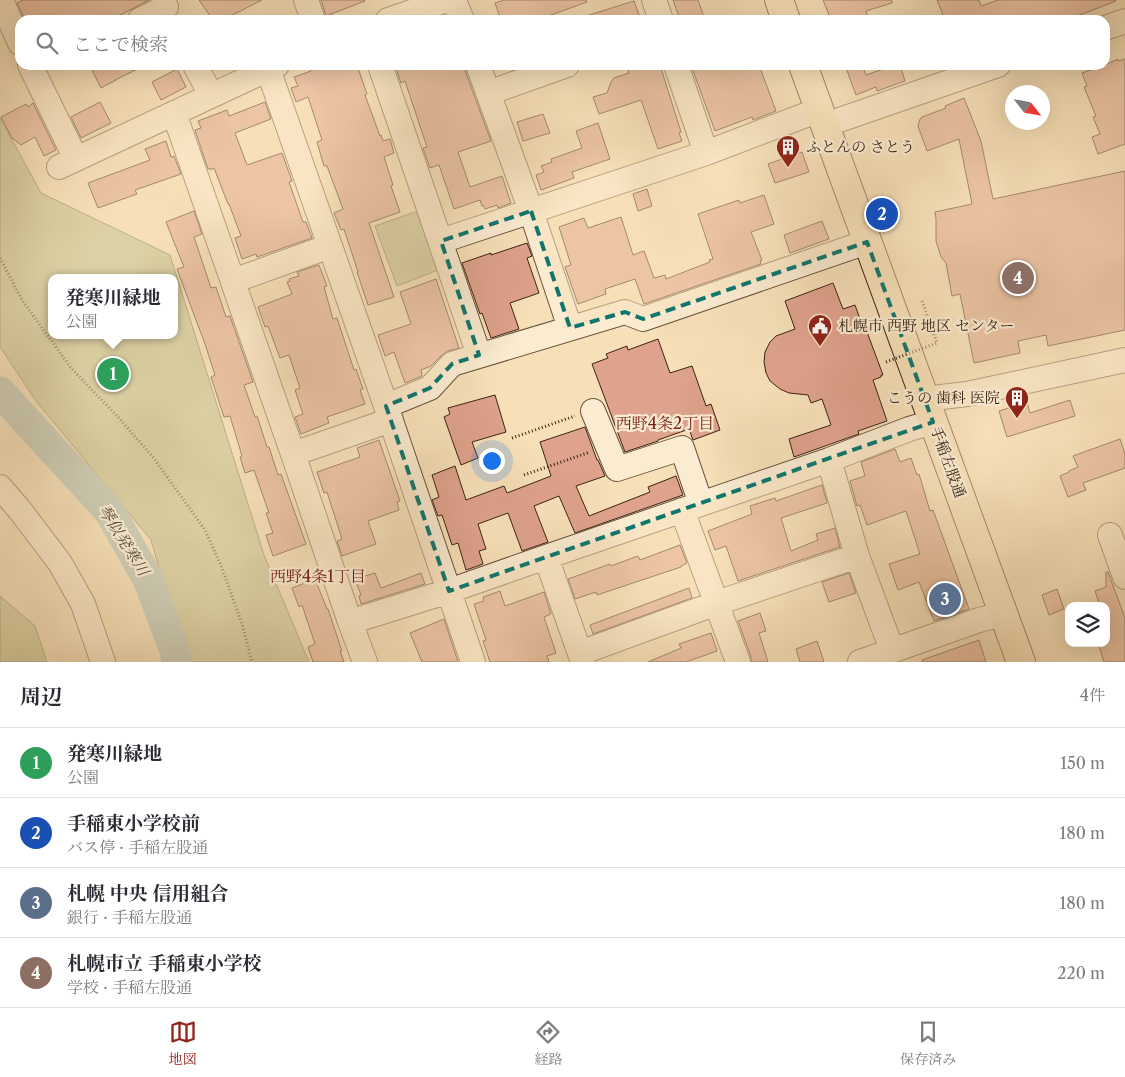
<!DOCTYPE html>
<html lang="ja">
<meta charset="utf-8">
<style>
:root{--surface:#fff;--page:#f7f7f7;--text:#2b2b33;--muted:#7c7c81;--line:#e1e1e2;--accent:#8f2418}
body{margin:0;font-family:"Libre Caslon Text","Noto Serif JP",serif;background:var(--page);color:var(--text)}
.controls{position:absolute;right:15px;bottom:15px;display:grid;overflow:hidden;border-radius:10px;box-shadow:0 5px 20px #0002}
.controls button{width:45px;height:45px;display:grid;place-items:center;padding:0;border:0;border-bottom:1px solid var(--line);background:var(--surface);color:var(--text);font:25px sans-serif}
.compass{position:absolute;left:1005px;top:85px;width:45px;height:45px;border-radius:50%;background:var(--surface);box-shadow:0 5px 20px #0002;rotate:121deg}
.you{position:absolute;left:491px;top:460px;width:18px;height:18px;margin:-12px;border:4px solid #fff;border-radius:50%;background:#1a73e8;box-shadow:0 0 0 8px #1a73e833}
.badge{display:grid;place-items:center;width:32px;height:32px;border-radius:50%;background:var(--accent);color:#fff;font-size:16px;font-weight:700}
.pin{position:absolute;translate:-50% -50%;border:2px solid #fff;box-shadow:0 1px 5px #0006}
.popup{position:absolute;left:48px;top:274px;width:130px;height:65px;box-sizing:border-box;display:grid;place-content:center;border-radius:10px;background:var(--surface);filter:drop-shadow(0 1px 4px #0005);font-size:16px;white-space:nowrap;color:var(--muted)}
.popup b{font-size:19px;color:var(--text)}
.popup::after{content:'';position:absolute;left:50%;top:100%;margin-left:-10px;border:10px solid transparent;border-top-color:var(--surface)}
.list{margin:0;padding:0;list-style:none}
h2{display:flex;justify-content:space-between;align-items:center;height:65px;margin:0;padding:0 20px;font-size:21px}
h2 small{font-size:16px;font-weight:400;color:var(--muted)}
.list li{display:grid;grid-template-columns:32px 1fr auto;gap:15px;align-items:center;box-sizing:border-box;height:70px;padding:0 20px;border-top:1px solid var(--line)}
.list b{display:block;font-size:19px;white-space:nowrap}
.list p{margin:0;font-size:16px;white-space:nowrap;color:var(--muted)}
.list em{font-size:16px;font-style:normal;color:var(--muted)}
.icon{flex:none;width:28px;height:28px;fill:none;stroke:currentColor;stroke-width:2;stroke-linecap:round;stroke-linejoin:round}
.map{position:relative;flex:none;width:1125px;height:662px;overflow:hidden}
.search{position:absolute;background:var(--surface);box-shadow:0 5px 20px #0002;left:15px;right:15px;top:15px;height:55px;display:flex;align-items:center;gap:12px;box-sizing:border-box;padding:0 18px;border-radius:15px;color:var(--muted);font-size:19px}
.sheet{height:345px;background:var(--surface)}
nav{display:flex;justify-content:space-around;align-items:center;box-sizing:border-box;height:70px;border-top:1px solid var(--line);background:var(--surface);font-size:14px;color:var(--muted)}
nav a{display:grid;justify-items:center;gap:2px}
nav .on{color:var(--accent)}
.map>svg:first-child{display:block}
.green{fill:#bdc28f;stroke:#7c7251;fill-rule:evenodd}
.lines{fill:none;stroke-linecap:round;stroke-linejoin:round}
.river{stroke:#9fbbb6;stroke-width:31}
.building{fill:#dfa28c;stroke:#3b2313}
.minor-casing{stroke:#6a523c;stroke-width:26}
.major-casing{stroke:#3b2313;stroke-width:30}
.path{stroke:#3b2313;stroke-width:3;stroke-dasharray:1 2.5;stroke-linecap:butt}
.minor{stroke:#faebd1;stroke-width:24}
.major{stroke:#f7e0b8;stroke-width:28}
.path-bridge{stroke:#3b2313;stroke-width:3;stroke-dasharray:1 2.5;stroke-linecap:butt}
.marked{fill:none;stroke:#0f766e;stroke-width:4;stroke-dasharray:10 6;stroke-linejoin:round}
.labels{text-anchor:middle;stroke-width:4.5;stroke-linejoin:round;paint-order:stroke}
.poi-label{font-size:15px;fill:#3b2313;stroke:#faebd1;text-anchor:start}
.street-label{font-size:15px;fill:#3b2313;stroke:#faebd1}
.neighbourhood-label{font-size:16px;fill:#7a1f14;stroke:#faebd1}
.water-label{font-size:16px;font-style:italic;fill:#595144;stroke:#faebd1}
</style>
<div class="map">
<svg width="1125" height="662" viewBox="0 0 1125 662">
<rect width="100%" height="100%" fill="#f7e0b8"/>
<filter id="stains"><feTurbulence type="fractalNoise" baseFrequency=".004" numOctaves="4"/><feColorMatrix values="0 0 0 0 .2 0 0 0 0 .09 0 0 0 0 .02 0 0 0 .5 -.17"/></filter>
<radialGradient id="worn" r=".72"><stop offset=".6" stop-color="#630" stop-opacity="0"/><stop offset="1" stop-color="#630" stop-opacity=".3"/></radialGradient>
<path class="green" d="M0,118L41,193L170,255L264,555L309,662H186L151,540L36,401L0,347ZM52,278H174V335H52Z
M418,211L438,270L397,286L375,226Z
M0,596L35,626L47,662H0Z"/>
<g class="lines">
<path class="river" d="M0,392L110,512L148,579L175,651L177,662"/>
</g>
<path class="building" d="M23,0H149L111,20H25L17,3Z
M199,0H262L223,20H213Z
M321,0H364L365,1L326,16Z
M504,0H586L587,2L537,20H501L495,3Z
M673,0H698L705,20H680Z
M823,0H892V3L866,11L869,20H831Z
M937,0H979L981,6L998,0H1116V1L1067,20H945Z
M634,1L641,20H584L583,17Z
M1118,59V61L1125,59V144L1098,154L1092,137L1100,134L1093,117L1096,116L1084,87L1087,86L1082,73L1105,65Z
M103,65H146L115,80H116L101,88L92,70Z
M309,65H357L367,94L365,95L380,136L381,135L383,141L390,139L394,153L384,157L393,185L391,186L400,212L369,223L394,297L368,305L357,272H358L344,229L341,230L334,213L343,209L327,166H324L317,142L322,140L308,97L296,102L291,88L298,86L294,77L311,71Z
M395,65H463L491,141L458,152L470,187L502,176L511,203L498,208L497,205L485,209L483,205L482,206L480,200L454,209L439,165L430,168L423,148L427,147L405,81L401,83Z
M626,65H660L681,132L679,133L682,141L658,149L641,100L599,114L593,97L607,93L611,82L614,78L629,73Z
M691,65H759L776,111L753,120L752,117L715,131Z
M845,65H862L866,75L895,65H900L905,81L877,91L876,87L856,95Z
M177,69L186,87L161,100L152,82Z
M964,98L981,141L993,199L1125,171V330L1048,346L1046,335L1018,341L1020,353L974,363L960,294L952,296L946,263L941,257L936,241V219L935,212L972,204L959,139L927,151L918,126L920,119L922,117L946,108L945,106Z
M100,102L111,123L81,138L71,117Z
M265,102L271,119L235,133L247,165L282,153L292,181L289,182L303,222H306L312,238L257,257L256,254L242,259L235,238L241,236L229,204H228L214,168L211,170L210,168L208,169L195,130L201,128L198,121L227,110L229,116Z
M33,103L56,150L44,156L35,137L21,145L12,138L1,117L26,104L28,107Z
M543,114L550,133L523,141L517,122Z
M598,123L610,159L572,172L574,178L541,190L536,175L544,172L541,166L552,162L551,159L582,148L576,131Z
M166,141L171,157L174,156L181,174L135,190L137,194L98,208L88,183L150,160L145,149Z
M802,152L809,172L775,183L768,164Z
M647,189L652,206L638,211L633,194Z
M764,195L774,224L751,232L762,260L760,261L761,264L644,304L635,279L605,289L606,294L578,304L565,267L571,265L559,227L584,218L588,228L621,217L633,255L644,251L654,278L665,275L666,279L710,262L709,260L713,259L698,214L739,200L740,203Z
M194,211L202,234L194,237L211,288L216,287L226,317L230,316L253,382L244,385L255,417L257,416L267,447H269L278,475L281,474L306,544L273,556L266,535L273,533L266,513H269L254,470L245,473L240,457L242,456L230,416L224,417L211,377L215,375L205,344L177,269L184,267L166,222Z
M822,221L829,239L790,253L784,235Z
M527,243L532,256L527,258L539,293L510,303L519,329L491,338L482,313L480,314L462,263L491,253V255Z
M319,265L327,286L324,287L333,319L337,318L354,370L356,369L363,389L360,390L365,404L327,417L329,423L301,434L295,417L303,414L295,390L300,388L289,355L280,358L268,326L265,327L258,307L292,294L287,282L290,281L289,279L299,276L297,272Z
M436,279L459,348L448,351L442,355L431,366L421,370L422,376L405,383L394,352L385,356L378,335L411,324L400,292Z
M833,283L843,309L855,305L865,333L867,332L883,375H881V377L873,380L887,421L858,431L859,434L794,457L789,439L831,425L822,399L811,403L808,395L789,393L780,389L770,381L766,373L764,362L765,352L770,342L776,336L795,329L785,301Z
M658,339L670,373L692,366L706,406L711,404L720,430L693,440L689,429L658,440V441L625,452L592,364L608,358L606,354L627,346L628,350Z
M495,395L506,432L472,442L478,458L461,465L444,417L450,414L448,408Z
M1070,400L1075,416L1007,437L999,411L1027,402L1030,413Z
M585,427L597,460H598L605,476L576,486L589,516L650,492L648,487L676,476L683,495L575,533L559,496L534,506L548,542L522,551L508,513L478,524L486,549L479,551L483,564L466,570L458,543L452,545L442,515L438,516L432,500L439,497L432,475L455,466L466,500L504,486L507,493L551,476L540,442Z
M1120,439L1125,454V468L1083,483L1086,490L1068,497L1060,476L1069,472V471L1078,467L1073,456Z
M379,440L400,501L397,502L399,510L368,521L376,544L342,556L337,541L342,539L327,492L324,493L317,472L360,457L357,448Z
M895,449L900,462L911,458L917,475L919,474L930,511L933,510L969,609L934,621L919,582L898,590L889,564L920,554L906,511L867,525L860,505L857,506L850,481L865,476L861,462Z
M822,485L827,503L781,518L791,551L818,540L816,534L835,528L840,547L738,581L726,546L715,550L708,531L752,514L750,506L775,498L776,501Z
M680,545L687,563L681,566V567L597,595L596,592L575,599L568,579L610,564L611,566L638,556L640,560Z
M1106,572H1108L1125,618V662H1104L1098,643H1106V606H1100L1095,591L1106,587Z
M375,573L381,588L421,573L425,584L361,604L359,596L361,595L355,579Z
M849,573L856,593L829,602L822,582Z
M315,579L327,609H328L342,651H340L344,662H313L308,647L315,644L302,605L299,607L292,588Z
M689,588L692,598L593,634L590,625Z
M1057,589L1064,609L1049,615L1042,595Z
M500,591L505,606L544,592L551,614L544,617L556,653L547,656L549,662H490L483,641L486,640L474,604L484,601L483,597Z
M760,613L766,631L759,633L768,662H751V657L738,621Z
M444,619L458,662H422L410,633Z
M711,633L717,651L686,662H648L681,648L679,644Z
M979,640L986,662H922V660Z
M817,641L824,662H800L796,649Z"/>
<g class="lines">
<g class="minor-casing">
<path id="minor" d="M1,0L20,43
M306,0L313,20
M454,0L462,20
M654,0L661,20
M140,20L166,7
M388,20L447,0
M1105,28L1125,21
M30,65L76,159
M195,65L211,95
M380,65L479,355
M478,65L531,211L570,328
M676,65L706,153
M268,69L386,406L473,662
M488,93L567,65
M174,113L293,454L350,622L449,591L546,557L829,460L909,429L933,422
M825,125L998,65
M59,167L277,65
M441,241L706,153L819,110
M233,281L330,246
M925,399L967,394L1125,360
M386,406L430,388L452,364L625,312L643,319L867,242
M593,411L617,469L682,448L701,504
M293,454L391,420
M829,460L857,556L892,650
M0,487L19,509L60,563L83,604L103,662
M682,510L738,662
M1110,535L1125,577
M546,557L583,662
M350,622L365,662
M580,653L717,603L857,556
M860,662L979,620L1003,614"/>
</g>
<g class="major-casing">
<path id="major" d="M779,0L786,20
M803,65L1021,662"/>
</g>
<path class="path" d="M0,258L22,300L71,368L117,416L153,457L205,530L222,568L242,624L252,662
M922,301L937,343
M512,438L575,416
M524,475L590,452"/>
<use href="#minor" class="minor"/>
<use href="#major" class="major"/>
<path class="path-bridge" d="M886,362L937,343"/>
</g>
<path d="M0 0H1125V662H0ZM531,211L570,328L625,312L643,319L867,242L933,422L449,591L386,406L430,388L452,364L479,355L441,241Z" fill="#f7e0b8" fill-opacity=".55" fill-rule="evenodd"/>
<path class="marked" d="M531,211L570,328L625,312L643,319L867,242L933,422L449,591L386,406L430,388L452,364L479,355L441,241Z"/>
<defs>
<g id="building-pin" transform="scale(1.25)"><path d="M0 17L-7.5 6A9.5 9.5 0 1 1 7.5 6Z" fill="#8f2418" stroke="#faebd1"/><path d="M-4-6H4V6H1V3H-1V6H-4ZM-2.5-4.3h1.7v1.8h-1.7ZM.8-4.3h1.7v1.8H.8ZM-2.5-1h1.7V.8h-1.7ZM.8-1h1.7V.8H.8Z" fill="#fff"/></g>
<g id="civic-pin" transform="scale(1.25)"><path d="M0 17L-7.5 6A9.5 9.5 0 1 1 7.5 6Z" fill="#8f2418" stroke="#faebd1"/><path d="M-.6-6.5H3V-4.5H.6V-3L4-1V1h2V6H-6V1h2V-1L-.6-3ZM-1.2 2.5V6h2.4V2.5Z" fill="#fff"/></g>
</defs>
<g fill-rule="evenodd">
<use href="#building-pin" x="788" y="147"/>
<use href="#civic-pin" x="820" y="326"/>
<use href="#building-pin" x="1017" y="398"/>
</g>
<g class="labels">
<g class="poi-label">
<text x="806" y="152">ふとんの さとう</text>
<text x="838" y="331">札幌市 西野 地区 センター</text>
<text x="1000" y="403" text-anchor="end">こうの 歯科 医院</text>
</g>
<g class="street-label">
<text transform="translate(948 462) rotate(70)" y="5">手稲左股通</text>
</g>
<g class="neighbourhood-label">
<text x="665" y="429">西野4条2丁目</text>
<text x="318" y="582">西野4条1丁目</text>
</g>
<g class="water-label">
<text transform="translate(124 540) rotate(58)" y="6">琴似発寒川</text>
</g>
</g>
<rect width="100%" height="100%" filter="url(#stains)"/>
<rect width="100%" height="100%" fill="url(#worn)"/>
</svg>
<div class="controls">
<button><svg class="icon" aria-label="layers" viewBox="0 0 24 24"><path d="M12 4l9 5-9 5-9-5zM3 14l9 5 9-5"/></svg></button>
</div>
<svg class="compass" viewBox="-18 -18 36 36"><path d="M0-13l5 13h-10z" fill="#e53935"/><path d="M0 13l5-13h-10z" fill="#7c7c81"/></svg>
<div class="you"></div>
<div class="pin badge" style="left:113px;top:374px;background:#2e9e5b">1</div>
<div class="popup"><b>発寒川緑地</b>公園</div>
<div class="pin badge" style="left:882px;top:214px;background:#1a4fb4">2</div>
<div class="pin badge" style="left:945px;top:599px;background:#5c6f8a">3</div>
<div class="pin badge" style="left:1018px;top:278px;background:#8d6e63">4</div>
<div class="search"><svg class="icon" aria-label="search" viewBox="0 0 24 24"><circle cx="10" cy="10" r="6"/><path d="M15 15l6 6"/></svg>ここで検索</div>
</div>
<section class="sheet">
<h2>周辺<small>4件</small></h2>
<ul class="list">
<li><span class="badge" style="background:#2e9e5b">1</span><div><b>発寒川緑地</b><p>公園</p></div><em>150 m</em></li>
<li><span class="badge" style="background:#1a4fb4">2</span><div><b>手稲東小学校前</b><p>バス停 · 手稲左股通</p></div><em>180 m</em></li>
<li><span class="badge" style="background:#5c6f8a">3</span><div><b>札幌 中央 信用組合</b><p>銀行 · 手稲左股通</p></div><em>180 m</em></li>
<li><span class="badge" style="background:#8d6e63">4</span><div><b>札幌市立 手稲東小学校</b><p>学校 · 手稲左股通</p></div><em>220 m</em></li>
</ul>
</section>
<nav>
<a class="on"><svg class="icon" aria-label="map" viewBox="0 0 24 24"><path d="M3 6l6-2 6 2 6-2v14l-6 2-6-2-6 2zM9 4v14M15 6v14"/></svg>地図</a>
<a><svg class="icon" aria-label="directions" viewBox="0 0 24 24"><path d="M12 3l9 9-9 9-9-9zM9 14v-3h6M13 9l2 2-2 2"/></svg>経路</a>
<a><svg class="icon" aria-label="saved" viewBox="0 0 24 24"><path d="M7 4h10v16l-5-4-5 4z"/></svg>保存済み</a>
</nav>
